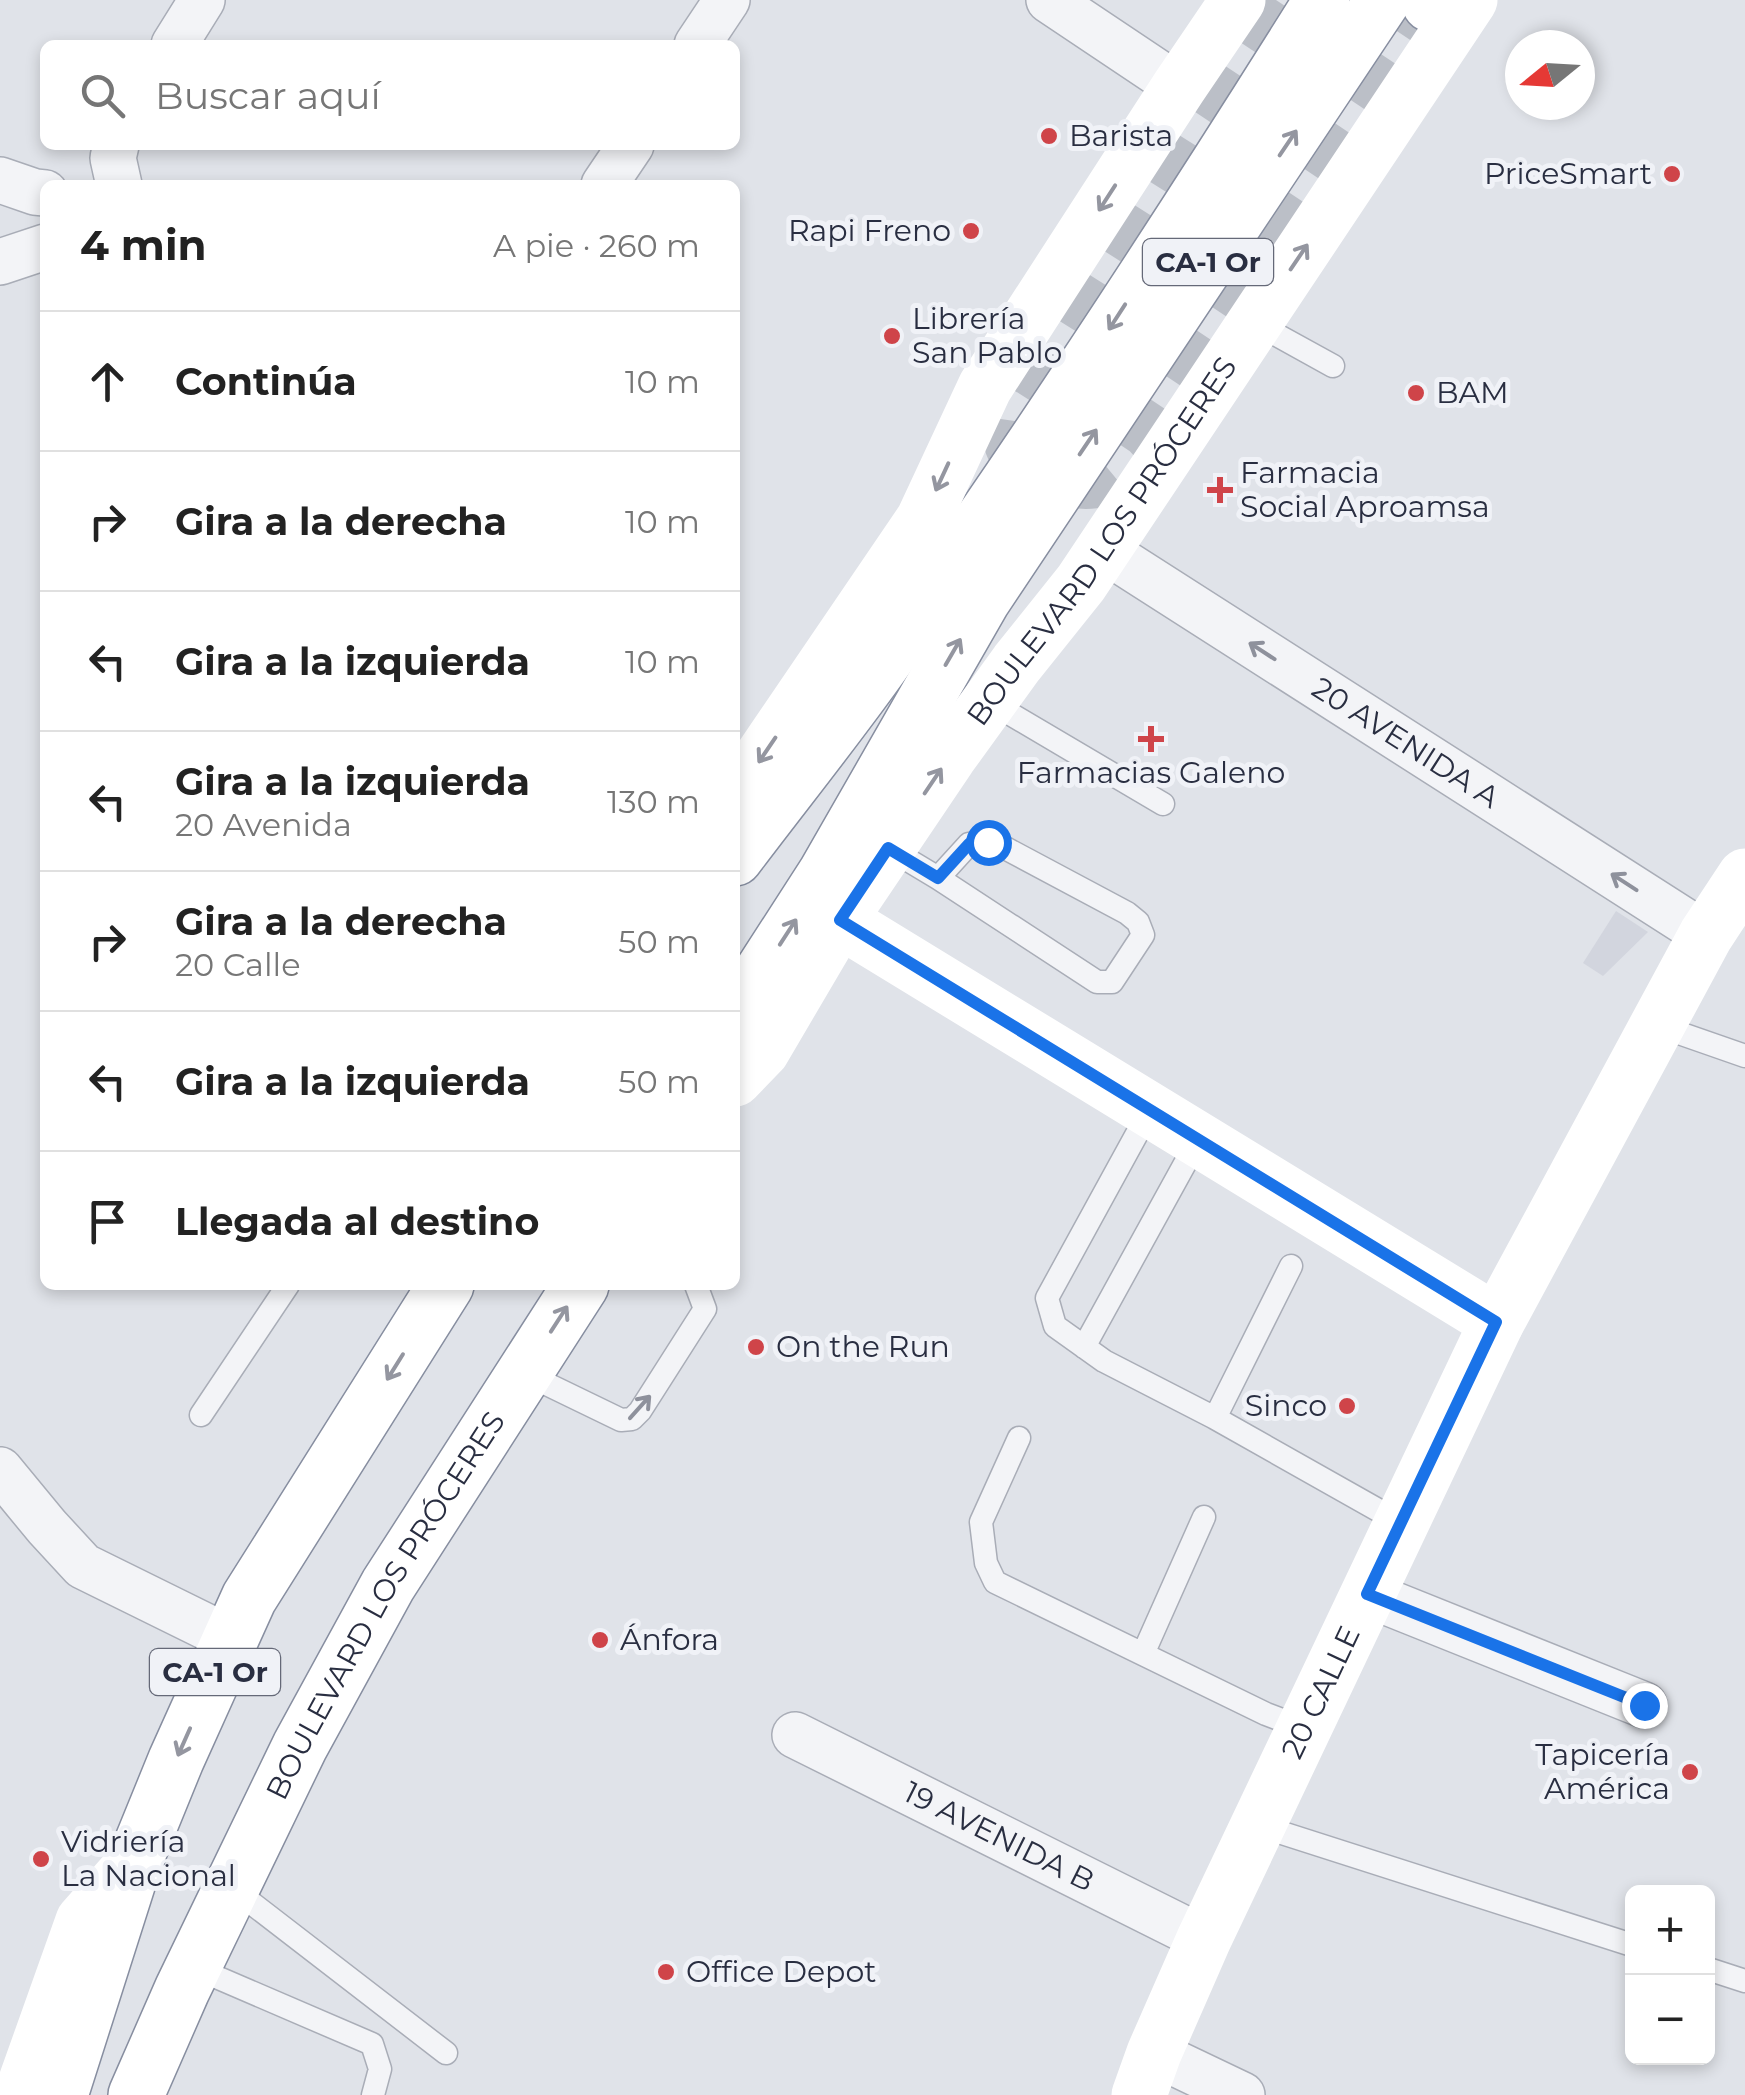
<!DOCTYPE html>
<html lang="es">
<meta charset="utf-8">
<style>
:root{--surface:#fff;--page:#f6f6f6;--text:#222;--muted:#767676;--line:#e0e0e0}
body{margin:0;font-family:Montserrat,sans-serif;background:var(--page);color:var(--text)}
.controls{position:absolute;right:30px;bottom:30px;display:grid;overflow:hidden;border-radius:15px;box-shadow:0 5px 15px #0003}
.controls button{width:90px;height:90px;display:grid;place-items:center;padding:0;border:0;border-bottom:2px solid var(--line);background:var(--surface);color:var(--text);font:50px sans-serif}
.compass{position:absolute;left:1505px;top:30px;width:90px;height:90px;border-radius:50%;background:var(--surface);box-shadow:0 5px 15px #0003;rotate:252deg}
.stop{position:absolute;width:30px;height:30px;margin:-22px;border:8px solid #1a73e8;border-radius:50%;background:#fff}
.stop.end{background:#1a73e8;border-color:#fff;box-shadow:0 2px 10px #0008}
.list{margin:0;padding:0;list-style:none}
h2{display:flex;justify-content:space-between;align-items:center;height:130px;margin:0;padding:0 40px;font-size:42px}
h2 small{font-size:32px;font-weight:400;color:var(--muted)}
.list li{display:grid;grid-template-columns:65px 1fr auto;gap:30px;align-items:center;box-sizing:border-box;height:140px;padding:0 40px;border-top:2px solid var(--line)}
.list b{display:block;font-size:38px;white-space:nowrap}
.list p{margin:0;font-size:32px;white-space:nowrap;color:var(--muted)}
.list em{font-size:32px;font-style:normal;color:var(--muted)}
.icon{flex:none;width:55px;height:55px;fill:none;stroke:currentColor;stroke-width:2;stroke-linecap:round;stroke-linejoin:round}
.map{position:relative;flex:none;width:1745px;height:2095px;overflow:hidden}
.search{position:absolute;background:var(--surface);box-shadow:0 5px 15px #0003;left:40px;top:40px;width:700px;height:110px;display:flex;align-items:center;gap:25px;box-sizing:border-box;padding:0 35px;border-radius:15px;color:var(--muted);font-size:38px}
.panel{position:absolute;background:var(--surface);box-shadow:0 5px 15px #0003;left:40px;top:180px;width:700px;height:1110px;border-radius:15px}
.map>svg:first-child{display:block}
.built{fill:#d2d5de}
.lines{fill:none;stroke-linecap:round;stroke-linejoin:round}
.highway-tunnel{stroke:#bbbfc7;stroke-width:55;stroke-dasharray:55 28;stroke-linecap:butt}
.lane-casing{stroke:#a9adb7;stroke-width:25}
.street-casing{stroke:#a9adb7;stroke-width:48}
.highway-casing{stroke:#878ea0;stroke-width:58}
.lane{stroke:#f3f4f7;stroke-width:22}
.street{stroke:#f3f4f7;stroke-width:45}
.secondary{stroke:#fff;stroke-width:55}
.highway{stroke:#fff;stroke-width:55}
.oneway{stroke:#9496a0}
.oneway2{stroke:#8e919c}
.route{stroke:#1a73e8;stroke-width:12}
.poi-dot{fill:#cf4449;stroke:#f0f2f7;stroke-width:4}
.labels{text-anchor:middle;stroke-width:10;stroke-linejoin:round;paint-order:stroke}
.shield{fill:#f0f2f7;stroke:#656978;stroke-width:2.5}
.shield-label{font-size:28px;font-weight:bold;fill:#292e41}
.poi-label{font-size:30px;fill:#292e41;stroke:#f0f2f7;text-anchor:start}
.street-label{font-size:30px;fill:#292e41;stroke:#f0f2f7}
</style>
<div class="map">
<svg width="1745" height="2095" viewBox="0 0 1745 2095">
<rect width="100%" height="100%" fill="#e0e3e9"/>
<path class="built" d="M1616,911L1648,932L1603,976L1583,963Z"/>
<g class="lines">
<path class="highway-tunnel" d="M1276,0L1189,131L1013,409C1009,424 1007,442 1018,455C1032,471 1072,484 1093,481C1108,478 1120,462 1131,452L1430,4"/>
<g class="lane-casing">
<path id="lane" d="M1255,323L1333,366
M990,702L1163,804
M888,848L938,878L1097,982H1112L1143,935L1138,922L1127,913L1007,849L988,842L969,844L938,878
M1659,1026L1745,1056
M1150,1110L1047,1298L1055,1326L1104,1361L1215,1418L1401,1523
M1084,1347L1198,1140
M524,1373L621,1420L632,1419L640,1411L705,1309L696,1285
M201,1415L288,1285
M1215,1418L1291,1266
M1019,1438L981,1522L986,1563L995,1582L1266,1714L1303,1728
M1143,1654L1204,1517
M1257,1825L1632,1945
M232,1888L446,2053
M193,1967L372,2044L380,2069L373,2095
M1708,1969L1745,1981"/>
</g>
<g class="street-casing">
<g id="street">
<path d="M1049,0L1179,87"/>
<path d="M174,45L202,0"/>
<path d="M697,45L727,0"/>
<path d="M116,145L113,158L119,185"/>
<path d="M0,180L35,192L45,193"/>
<path d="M604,185L631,145"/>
<path d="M0,262L45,247"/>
<path id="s1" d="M1104,550L1706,935"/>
<path d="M0,1470L47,1527L83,1566L231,1639"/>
<path d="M1367,1594L1644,1705"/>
<path id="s2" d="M795,1735L1204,1939"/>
<path d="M1154,2053L1242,2095"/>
</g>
</g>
<g class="highway-casing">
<g id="highway">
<path d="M1430,4L1433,0"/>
<path d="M735,858C784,793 835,730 882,664C1036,448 1181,225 1322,0"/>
<path d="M735,1014L826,873L982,601L1383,0"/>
<path d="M60,2095L134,1863L176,1760L249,1598L446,1285"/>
<path id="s5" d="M136,2095L182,1990L300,1746L388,1585L581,1285"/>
</g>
</g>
<use href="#lane" class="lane"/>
<use href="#street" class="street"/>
<g class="secondary">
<path d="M735,823L757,764L923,520L985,387L1179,87L1238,0"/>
<path d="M839,920L1497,1322"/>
<path id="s3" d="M735,1079L762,1051L839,920L949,757L1017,663L1081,583L1470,0"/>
<path d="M21,2095L83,1921L134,1863"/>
<path id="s4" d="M1139,2095L1154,2053L1204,1939L1497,1322L1706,935L1745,876"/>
</g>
<use href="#highway" class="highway"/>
</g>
<defs><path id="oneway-shaft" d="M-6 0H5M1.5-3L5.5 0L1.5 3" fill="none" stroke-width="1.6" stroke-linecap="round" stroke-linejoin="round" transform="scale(2.5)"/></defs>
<g class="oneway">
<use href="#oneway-shaft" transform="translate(1288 143) rotate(-56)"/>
<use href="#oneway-shaft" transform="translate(1107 198) rotate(123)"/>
<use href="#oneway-shaft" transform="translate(1299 257) rotate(-56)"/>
<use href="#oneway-shaft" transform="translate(1117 317) rotate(123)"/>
<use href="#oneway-shaft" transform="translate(1088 442) rotate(-56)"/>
<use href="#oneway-shaft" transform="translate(942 477) rotate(115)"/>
<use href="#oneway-shaft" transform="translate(953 652) rotate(-60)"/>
<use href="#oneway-shaft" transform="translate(767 750) rotate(124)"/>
<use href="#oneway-shaft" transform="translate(933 781) rotate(-56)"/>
<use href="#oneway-shaft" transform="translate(788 932) rotate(-57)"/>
<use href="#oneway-shaft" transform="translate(559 1319) rotate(-57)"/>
<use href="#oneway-shaft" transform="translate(395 1367) rotate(122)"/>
<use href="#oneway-shaft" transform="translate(184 1742) rotate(114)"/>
</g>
<g class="oneway2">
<use href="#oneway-shaft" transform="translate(1262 651) rotate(-147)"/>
<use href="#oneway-shaft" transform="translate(1624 882) rotate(-147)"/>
<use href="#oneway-shaft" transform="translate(640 1407) rotate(-48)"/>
</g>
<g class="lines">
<path class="route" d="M988,842L969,844L938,878L888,848L840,920L1496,1322L1367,1594L1644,1705"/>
</g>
<g class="poi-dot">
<circle cx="1049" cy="136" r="10"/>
<circle cx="1672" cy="174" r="10"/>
<circle cx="971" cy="231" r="10"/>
<circle cx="892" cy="336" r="10"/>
<circle cx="1416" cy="393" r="10"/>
<path d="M1215 475h10v10h10v10h-10v10h-10v-10h-10v-10h10z"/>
<path d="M1146 724h10v10h10v10h-10v10h-10v-10h-10v-10h10z"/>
<circle cx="756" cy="1347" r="10"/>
<circle cx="1347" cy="1406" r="10"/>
<circle cx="600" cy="1640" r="10"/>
<circle cx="1690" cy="1772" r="10"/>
<circle cx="41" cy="1859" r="10"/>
<circle cx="666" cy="1972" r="10"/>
</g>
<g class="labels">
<g class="shield">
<rect x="1143" y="239" width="130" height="46" rx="8"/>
<rect x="150" y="1649" width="130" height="46" rx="8"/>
</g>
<g class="shield-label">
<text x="1208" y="272">CA-1 Or</text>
<text x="215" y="1682">CA-1 Or</text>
</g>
<g class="poi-label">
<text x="1069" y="146">Barista</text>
<text x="1652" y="184" text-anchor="end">PriceSmart</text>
<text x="951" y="241" text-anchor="end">Rapi Freno</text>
<text x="912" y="329">Librería<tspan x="912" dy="34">San Pablo</tspan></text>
<text x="1436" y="403">BAM</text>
<text x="1240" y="483">Farmacia<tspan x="1240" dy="34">Social Aproamsa</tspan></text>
<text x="1151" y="783" text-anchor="middle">Farmacias Galeno</text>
<text x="776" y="1357">On the Run</text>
<text x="1327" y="1416" text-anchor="end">Sinco</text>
<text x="620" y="1650">Ánfora</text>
<text x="1670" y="1765" text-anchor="end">Tapicería<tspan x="1670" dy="34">América</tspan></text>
<text x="61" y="1852">Vidriería<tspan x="61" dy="34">La Nacional</tspan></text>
<text x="686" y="1982">Office Depot</text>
</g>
<g class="street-label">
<text dy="10" stroke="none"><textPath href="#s3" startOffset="652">BOULEVARD LOS PRÓCERES</textPath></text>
<text dy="10" stroke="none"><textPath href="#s1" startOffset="358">20 AVENIDA A</textPath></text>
<text dy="10" stroke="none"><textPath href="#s5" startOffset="550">BOULEVARD LOS PRÓCERES</textPath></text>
<text dy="10" stroke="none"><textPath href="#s4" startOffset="442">20 CALLE</textPath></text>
<text dy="10" stroke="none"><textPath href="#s2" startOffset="228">19 AVENIDA B</textPath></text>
</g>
</g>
</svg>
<div class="controls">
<button>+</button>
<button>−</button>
</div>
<svg class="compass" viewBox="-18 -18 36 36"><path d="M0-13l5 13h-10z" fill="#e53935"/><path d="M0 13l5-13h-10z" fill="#767676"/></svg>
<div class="stop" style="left:988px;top:842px"></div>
<div class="stop end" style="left:1644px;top:1705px"></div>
<div class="search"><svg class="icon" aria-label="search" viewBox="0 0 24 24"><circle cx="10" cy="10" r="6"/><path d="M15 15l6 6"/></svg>Buscar aquí</div>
<section class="panel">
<h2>4 min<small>A pie · 260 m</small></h2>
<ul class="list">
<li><svg class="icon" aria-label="ahead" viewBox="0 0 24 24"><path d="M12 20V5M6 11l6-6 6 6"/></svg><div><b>Continúa</b></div><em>10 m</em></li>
<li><svg class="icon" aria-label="right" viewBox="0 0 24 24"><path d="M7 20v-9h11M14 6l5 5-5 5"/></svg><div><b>Gira a la derecha</b></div><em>10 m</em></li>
<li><svg class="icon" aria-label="left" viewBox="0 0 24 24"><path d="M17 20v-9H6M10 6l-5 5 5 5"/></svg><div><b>Gira a la izquierda</b></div><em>10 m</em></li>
<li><svg class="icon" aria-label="left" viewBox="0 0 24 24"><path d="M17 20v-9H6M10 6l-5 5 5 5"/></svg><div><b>Gira a la izquierda</b><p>20 Avenida</p></div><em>130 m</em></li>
<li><svg class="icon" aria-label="right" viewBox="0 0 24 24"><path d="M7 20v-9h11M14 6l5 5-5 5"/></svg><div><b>Gira a la derecha</b><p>20 Calle</p></div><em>50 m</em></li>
<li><svg class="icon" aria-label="left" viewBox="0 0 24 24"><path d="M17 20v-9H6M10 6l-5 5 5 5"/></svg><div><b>Gira a la izquierda</b></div><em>50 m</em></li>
<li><svg class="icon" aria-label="arrive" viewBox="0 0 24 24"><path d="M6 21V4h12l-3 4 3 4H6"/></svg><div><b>Llegada al destino</b></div></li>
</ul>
</section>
</div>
